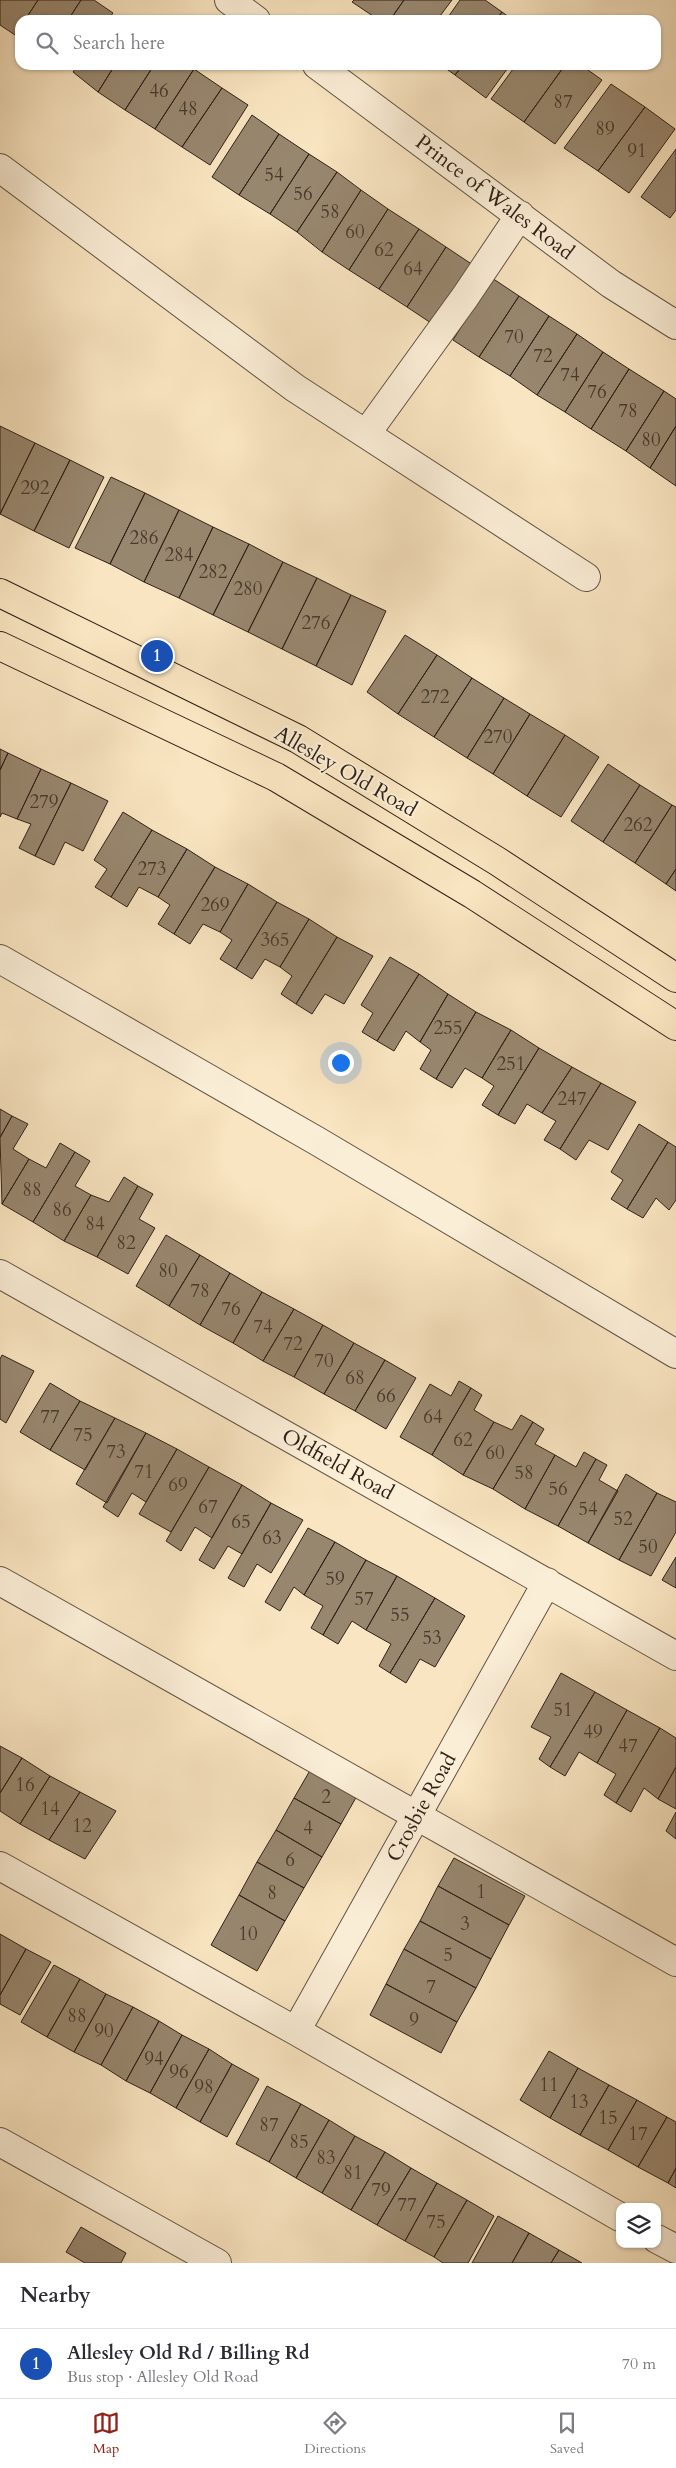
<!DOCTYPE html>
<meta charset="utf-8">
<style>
:root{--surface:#fff;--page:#f2f2f3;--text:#2b2b33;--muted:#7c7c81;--line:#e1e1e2;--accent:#8f2418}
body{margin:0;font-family:Cardo,serif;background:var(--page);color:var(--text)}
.controls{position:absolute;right:15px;bottom:15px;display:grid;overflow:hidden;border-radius:10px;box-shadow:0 1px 4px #0004}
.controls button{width:45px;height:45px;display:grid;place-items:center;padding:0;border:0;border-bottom:1px solid var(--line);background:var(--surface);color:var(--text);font:25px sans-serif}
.you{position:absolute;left:340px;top:1062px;width:18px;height:18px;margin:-12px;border:4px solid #fff;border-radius:50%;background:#1a73e8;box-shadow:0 0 0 8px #1a73e833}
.badge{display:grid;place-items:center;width:32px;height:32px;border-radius:50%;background:var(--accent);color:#fff;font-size:16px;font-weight:700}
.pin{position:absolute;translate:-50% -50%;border:2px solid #fff;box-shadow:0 1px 5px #0006}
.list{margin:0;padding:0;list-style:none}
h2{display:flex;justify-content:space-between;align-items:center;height:65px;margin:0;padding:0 20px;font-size:21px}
h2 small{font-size:16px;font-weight:400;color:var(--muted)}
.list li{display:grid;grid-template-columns:32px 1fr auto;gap:15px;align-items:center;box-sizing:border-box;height:70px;padding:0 20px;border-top:1px solid var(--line)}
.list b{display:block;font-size:19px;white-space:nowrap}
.list p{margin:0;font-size:16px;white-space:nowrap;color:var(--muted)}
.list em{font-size:16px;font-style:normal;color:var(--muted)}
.icon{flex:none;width:28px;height:28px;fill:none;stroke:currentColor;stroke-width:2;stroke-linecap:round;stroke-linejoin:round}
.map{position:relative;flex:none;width:676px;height:2263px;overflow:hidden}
.search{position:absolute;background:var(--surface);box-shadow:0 1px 4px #0004;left:15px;right:15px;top:15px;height:55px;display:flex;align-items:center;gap:12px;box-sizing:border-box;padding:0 18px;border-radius:15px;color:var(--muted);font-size:19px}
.sheet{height:135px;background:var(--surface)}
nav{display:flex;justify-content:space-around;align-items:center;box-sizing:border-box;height:70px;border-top:1px solid var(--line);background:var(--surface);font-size:14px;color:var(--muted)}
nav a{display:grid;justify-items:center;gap:2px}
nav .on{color:var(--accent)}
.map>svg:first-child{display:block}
.building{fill:#98876f;stroke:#2f2117}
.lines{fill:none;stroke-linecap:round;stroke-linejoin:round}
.minor-casing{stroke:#625242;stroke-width:30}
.major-casing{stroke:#2f2117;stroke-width:30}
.minor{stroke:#fbeed7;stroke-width:28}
.major{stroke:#f9e5c1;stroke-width:28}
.labels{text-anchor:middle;stroke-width:4;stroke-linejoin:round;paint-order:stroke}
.number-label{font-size:19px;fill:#493a2d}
.street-label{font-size:21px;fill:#2f2117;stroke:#fbeed7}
</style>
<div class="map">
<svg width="676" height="2263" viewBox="0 0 676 2263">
<rect width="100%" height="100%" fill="#f9e5c1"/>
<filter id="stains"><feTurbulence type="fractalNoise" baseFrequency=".004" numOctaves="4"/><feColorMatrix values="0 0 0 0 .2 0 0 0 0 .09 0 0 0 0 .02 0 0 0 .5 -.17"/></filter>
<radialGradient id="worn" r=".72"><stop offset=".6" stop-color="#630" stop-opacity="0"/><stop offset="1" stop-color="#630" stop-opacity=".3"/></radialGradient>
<path class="building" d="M0,0H38L25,20H20V27L15,35L0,25Z
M38,0H81L68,20H25Z
M81,0H94L113,13L108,20H68Z
M354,0H404L390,20H379L352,2Z
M404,0H452L437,20H390Z
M460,0H485L502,12L496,20H446Z
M502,12L513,20H496Z
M78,65H115L98,92L73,72Z
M115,65H154L125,110L98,92Z
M154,65H188L194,69L155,129L125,110Z
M441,65H463L455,75Z
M463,65H510L486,98L455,75Z
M516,65H565L524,122L491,99Z
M565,65H581L602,80L555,144L524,122Z
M194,69L222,88L182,147L155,129Z
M611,84L645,107L598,171L564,148Z
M222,88L248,105L210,165L182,147Z
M645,107L675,129L629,193L598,171Z
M252,115L279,134L239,195L212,177Z
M279,134L309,154L270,214L239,195Z
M676,149V210L670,218L641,197Z
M309,154L337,172L297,232L270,214Z
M337,172L361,190L322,252L297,232Z
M361,190L388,209L349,270L322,252Z
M388,209L419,229L379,289L349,270Z
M419,229L446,247L407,307L379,289Z
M446,247L473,265L434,325L407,307Z
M492,278L519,296L479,357L453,340Z
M519,296L549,316L510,376L479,357Z
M549,316L577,334L537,395L510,376Z
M577,334L603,352L565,412L537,395Z
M603,352L629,369L591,429L565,412Z
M629,369L664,391L626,451L591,429Z
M664,391L676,399V426L650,468L626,451Z
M0,426L35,443L0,514Z
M676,426V486L650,468Z
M35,443L70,460L34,531L0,514Z
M70,460L104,477L69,548L34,531Z
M111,477L145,493L110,564L75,548Z
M145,493L179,510L144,582L110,564Z
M179,510L213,527L179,598L144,582Z
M213,527L249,544L213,615L179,598Z
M249,544L283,562L248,632L213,615Z
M283,562L317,578L282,649L248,632Z
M317,578L351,595L316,666L282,649Z
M351,595L386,611L352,685L316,666Z
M405,635L437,655L398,714L367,692Z
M437,655L472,678L434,737L398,714Z
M472,678L504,698L467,758L434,737Z
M504,698L530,714L493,774L467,758Z
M530,714L565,735L527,796L493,774Z
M565,735L599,757L561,817L527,796Z
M0,749L8,753L0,770Z
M8,753L41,769L17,819L2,813L0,817V770Z
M608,764L640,785L603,842L571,821Z
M41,769L71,783L35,856L19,848L31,824L17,819Z
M71,783L108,801L83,851L65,842L54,865L35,856Z
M640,785L672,805L635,863L603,842Z
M672,805L676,807V869L666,884L635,863Z
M123,812L152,830L111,897L95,887L107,869L94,860Z
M152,830L187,849L158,897L139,887L127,907L111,897Z
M187,849L215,867L174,934L158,924L170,905L158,897Z
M215,867L248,884L220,932L203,924L190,944L174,934Z
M676,869V891L666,884Z
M248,884L277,902L236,969L220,959L232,940L220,932Z
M277,902L309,919L280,967L265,959L252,979L236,969Z
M309,919L337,937L296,1004L281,994L292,976L280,967Z
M337,937L373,956L344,1004L325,994L312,1014L296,1004Z
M390,957L419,974L377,1041L362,1032L373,1013L361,1005Z
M419,974L448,994L420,1042L406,1031L394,1051L377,1041Z
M448,994L476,1012L436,1079L420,1069L431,1050L420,1042Z
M476,1012L511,1030L482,1078L465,1068L452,1088L436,1079Z
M511,1030L539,1048L498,1115L482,1105L494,1086L482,1078Z
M539,1048L572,1067L542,1113L527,1104L515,1124L498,1115Z
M572,1067L601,1083L560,1149L544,1140L556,1121L542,1113Z
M601,1083L636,1102L608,1150L589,1140L576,1160L560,1149Z
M0,1109L12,1116L0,1137Z
M12,1116L28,1124L13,1149L29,1159L2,1204L0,1138Z
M639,1124L668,1142L627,1209L611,1199L623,1180L611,1172Z
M668,1142L676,1147V1200L669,1210L656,1198L643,1218L627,1209Z
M60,1143L75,1152L33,1222L2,1204L29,1159L46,1168Z
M75,1152L90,1161L75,1186L91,1195L64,1241L33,1222Z
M124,1177L138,1186L97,1257L64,1241L91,1195L109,1202Z
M138,1186L153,1194L139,1219L155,1228L128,1274L97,1257Z
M166,1235L200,1255L169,1306L136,1286Z
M200,1255L230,1273L200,1325L169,1306Z
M230,1273L262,1292L233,1343L200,1325Z
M262,1292L294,1309L263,1361L233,1343Z
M294,1309L323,1325L294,1377L263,1361Z
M323,1325L354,1343L324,1394L294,1377Z
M354,1343L385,1360L355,1411L324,1394Z
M2,1355L34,1371L6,1423L0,1419V1359Z
M385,1360L416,1378L386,1429L355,1411Z
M459,1381L471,1388L432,1455L400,1437L430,1384L451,1396Z
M50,1383L80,1401L50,1450L20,1432Z
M471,1388L482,1395L474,1410L494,1422L463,1475L432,1455Z
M80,1401L115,1418L85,1470L50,1450Z
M521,1415L533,1422L493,1489L463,1475L494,1422L512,1430Z
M115,1418L146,1433L107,1503L76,1484Z
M533,1422L544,1429L535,1444L555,1455L525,1509L493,1489Z
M146,1433L177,1449L146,1502L132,1493L118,1517L103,1507Z
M177,1449L209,1467L171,1532L139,1514Z
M584,1452L596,1459L558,1526L525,1509L555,1455L576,1467Z
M596,1459L607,1465L599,1480L618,1491L588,1543L558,1526Z
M209,1467L242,1485L212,1538L195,1527L181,1551L166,1541Z
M626,1474L657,1493L619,1560L588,1543Z
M242,1485L271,1503L242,1554L228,1546L214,1569L199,1560Z
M657,1493L676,1502V1532L651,1576L619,1560Z
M271,1503L303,1520L271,1573L257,1564L244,1587L228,1578Z
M308,1528L335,1542L304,1595L294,1587L280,1611L265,1602Z
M335,1542L366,1560L323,1635L311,1628L323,1606L304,1595Z
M676,1557V1588L662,1580Z
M366,1560L397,1576L366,1630L352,1621L338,1644L323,1635Z
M397,1576L435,1598L390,1673L379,1666L391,1644L366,1630Z
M435,1598L465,1616L435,1667L420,1659L406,1683L390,1673Z
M561,1673L595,1692L550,1767L539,1759L551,1737L531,1727Z
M595,1692L627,1710L597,1763L579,1752L565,1776L550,1767Z
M627,1710L660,1728L616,1803L604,1795L616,1774L597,1763Z
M660,1728L676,1738V1767L658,1799L644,1788L631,1812L616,1803Z
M0,1746L22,1758L0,1793Z
M22,1758L50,1776L20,1824L0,1811V1793Z
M312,1767L358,1794L341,1824L294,1798Z
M676,1767V1809L658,1799Z
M50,1776L80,1792L49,1840L20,1824Z
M80,1792L116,1811L85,1859L49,1840Z
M294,1798L341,1824L322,1857L276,1830Z
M676,1812V1839L666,1831Z
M276,1830L322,1857L304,1888L257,1862Z
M454,1858L525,1896L509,1925L438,1886Z
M257,1862L304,1888L285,1921L239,1895Z
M438,1886L509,1925L491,1959L420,1921Z
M239,1895L285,1921L257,1971L211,1945Z
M420,1921L491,1959L476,1988L404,1949Z
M0,1934L26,1949L0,1995Z
M26,1949L51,1962L20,2015L0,2004V1995Z
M404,1949L476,1988L457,2022L386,1984Z
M54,1965L80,1979L47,2037L21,2022Z
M80,1979L106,1994L74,2052L47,2037Z
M386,1984L457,2022L441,2053L370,2015Z
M106,1994L133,2007L101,2065L74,2052Z
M133,2007L159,2021L126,2081L101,2065Z
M159,2021L182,2035L150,2093L126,2081Z
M182,2035L209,2049L176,2108L150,2093Z
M209,2049L232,2064L200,2122L176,2108Z
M549,2051L578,2068L550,2118L520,2100Z
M232,2064L259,2079L227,2137L200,2122Z
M578,2068L609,2085L580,2135L550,2118Z
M609,2085L637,2100L608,2150L580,2135Z
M267,2086L301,2104L269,2162L236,2144Z
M637,2100L667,2117L638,2167L608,2150Z
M301,2104L329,2120L296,2178L269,2162Z
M667,2117L676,2122V2168L668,2183L638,2167Z
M329,2120L355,2136L322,2193L296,2178Z
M355,2136L385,2152L351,2210L322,2193Z
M385,2152L411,2168L377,2225L351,2210Z
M411,2168L437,2183L405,2241L377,2225Z
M676,2168V2188L668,2183Z
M437,2183L467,2200L434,2257L405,2241Z
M467,2200L494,2216L468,2263H443L434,2257Z
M498,2216L529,2233L512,2263H472Z
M81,2227L126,2253L121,2263H85L66,2252Z
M529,2233L559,2250L551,2263H512Z
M559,2250L582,2263H551Z"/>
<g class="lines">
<g class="minor-casing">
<path id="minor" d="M229,0L256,20
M317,65L611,284L676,325
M0,168L295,388L586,577
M366,434L465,297L520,215
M0,959L317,1141L676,1354
M0,1274L676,1656
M0,1581L676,1962
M0,1866L296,2031L620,2217
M296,2031L547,1582
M0,2142L217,2263
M657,2239L676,2249"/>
</g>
<g class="major-casing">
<path id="major" d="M0,593L298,739L497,861L676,978
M0,646L276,777L472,894L676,1026"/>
</g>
<use href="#minor" class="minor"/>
<use href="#major" class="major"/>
</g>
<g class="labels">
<g class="number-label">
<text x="159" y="97">46</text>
<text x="563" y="108">87</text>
<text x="188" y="115">48</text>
<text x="605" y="135">89</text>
<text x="637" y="157">91</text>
<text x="274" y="181">54</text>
<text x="303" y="200">56</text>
<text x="330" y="218">58</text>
<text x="355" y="238">60</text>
<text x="384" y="256">62</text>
<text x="413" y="275">64</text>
<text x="514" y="343">70</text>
<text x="543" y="362">72</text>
<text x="570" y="381">74</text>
<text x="597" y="398">76</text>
<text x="628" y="417">78</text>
<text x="651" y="446">80</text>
<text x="35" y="494">292</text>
<text x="144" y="544">286</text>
<text x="179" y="561">284</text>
<text x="213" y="578">282</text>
<text x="248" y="595">280</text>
<text x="316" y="629">276</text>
<text x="435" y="703">272</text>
<text x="498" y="743">270</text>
<text x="44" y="808">279</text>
<text x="638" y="831">262</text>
<text x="152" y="875">273</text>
<text x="215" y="911">269</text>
<text x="275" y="946">365</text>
<text x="448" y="1034">255</text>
<text x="511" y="1070">251</text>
<text x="572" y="1105">247</text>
<text x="32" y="1196">88</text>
<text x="62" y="1216">86</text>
<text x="95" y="1230">84</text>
<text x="126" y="1249">82</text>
<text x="168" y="1277">80</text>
<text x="200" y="1297">78</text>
<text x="231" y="1315">76</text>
<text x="263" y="1333">74</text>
<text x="293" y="1350">72</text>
<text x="324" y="1367">70</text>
<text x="355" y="1384">68</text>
<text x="386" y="1402">66</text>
<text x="50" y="1423">77</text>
<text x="433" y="1423">64</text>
<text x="83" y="1441">75</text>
<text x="463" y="1446">62</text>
<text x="116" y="1458">73</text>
<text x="495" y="1459">60</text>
<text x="144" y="1478">71</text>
<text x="524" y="1479">58</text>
<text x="178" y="1491">69</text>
<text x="558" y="1495">56</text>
<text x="208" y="1513">67</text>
<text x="588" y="1515">54</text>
<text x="623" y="1525">52</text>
<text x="241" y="1528">65</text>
<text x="272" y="1544">63</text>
<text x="648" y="1553">50</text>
<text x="335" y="1585">59</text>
<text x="364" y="1605">57</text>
<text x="400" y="1621">55</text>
<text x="432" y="1644">53</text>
<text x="563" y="1716">51</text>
<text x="593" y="1738">49</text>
<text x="628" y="1752">47</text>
<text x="25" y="1791">16</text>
<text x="326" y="1803">2</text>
<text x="50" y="1815">14</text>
<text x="82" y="1832">12</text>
<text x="308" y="1834">4</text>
<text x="290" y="1866">6</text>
<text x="481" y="1898">1</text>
<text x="272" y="1899">8</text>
<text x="465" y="1930">3</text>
<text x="248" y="1940">10</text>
<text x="448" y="1961">5</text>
<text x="431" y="1993">7</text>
<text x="77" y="2022">88</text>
<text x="414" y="2026">9</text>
<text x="104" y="2037">90</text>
<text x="154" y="2065">94</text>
<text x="179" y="2078">96</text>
<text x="549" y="2091">11</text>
<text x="204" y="2093">98</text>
<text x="579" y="2108">13</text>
<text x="608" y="2124">15</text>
<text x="269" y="2131">87</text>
<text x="638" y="2140">17</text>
<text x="299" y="2148">85</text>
<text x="326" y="2164">83</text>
<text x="353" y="2179">81</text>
<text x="381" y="2196">79</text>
<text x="407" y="2211">77</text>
<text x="436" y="2228">75</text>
</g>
<g class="street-label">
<text transform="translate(495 197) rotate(37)" y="7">Prince of Wales Road</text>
<text transform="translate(346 771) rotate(30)" y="7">Allesley Old Road</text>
<text transform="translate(338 1464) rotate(29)" y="7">Oldfield Road</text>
<text transform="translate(421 1807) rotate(-61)" y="7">Crosbie Road</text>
</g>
</g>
<rect width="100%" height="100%" filter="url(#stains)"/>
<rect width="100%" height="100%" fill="url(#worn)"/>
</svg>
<div class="controls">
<button><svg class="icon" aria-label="layers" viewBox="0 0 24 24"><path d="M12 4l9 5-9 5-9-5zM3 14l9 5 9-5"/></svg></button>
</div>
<div class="you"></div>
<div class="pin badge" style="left:157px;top:656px;background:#1a4fb4">1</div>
<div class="search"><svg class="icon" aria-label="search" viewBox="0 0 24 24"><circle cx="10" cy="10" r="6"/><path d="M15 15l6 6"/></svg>Search here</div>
</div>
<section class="sheet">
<h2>Nearby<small></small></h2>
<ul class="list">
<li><span class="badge" style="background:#1a4fb4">1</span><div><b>Allesley Old Rd / Billing Rd</b><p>Bus stop · Allesley Old Road</p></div><em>70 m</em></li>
</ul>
</section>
<nav>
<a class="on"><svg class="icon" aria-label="map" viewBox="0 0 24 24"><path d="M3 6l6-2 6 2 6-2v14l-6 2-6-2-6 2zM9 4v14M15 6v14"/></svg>Map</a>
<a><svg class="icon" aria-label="directions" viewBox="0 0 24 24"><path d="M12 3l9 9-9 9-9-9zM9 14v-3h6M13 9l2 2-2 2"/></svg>Directions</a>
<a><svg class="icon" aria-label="saved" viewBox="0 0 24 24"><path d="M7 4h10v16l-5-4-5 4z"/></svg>Saved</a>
</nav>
